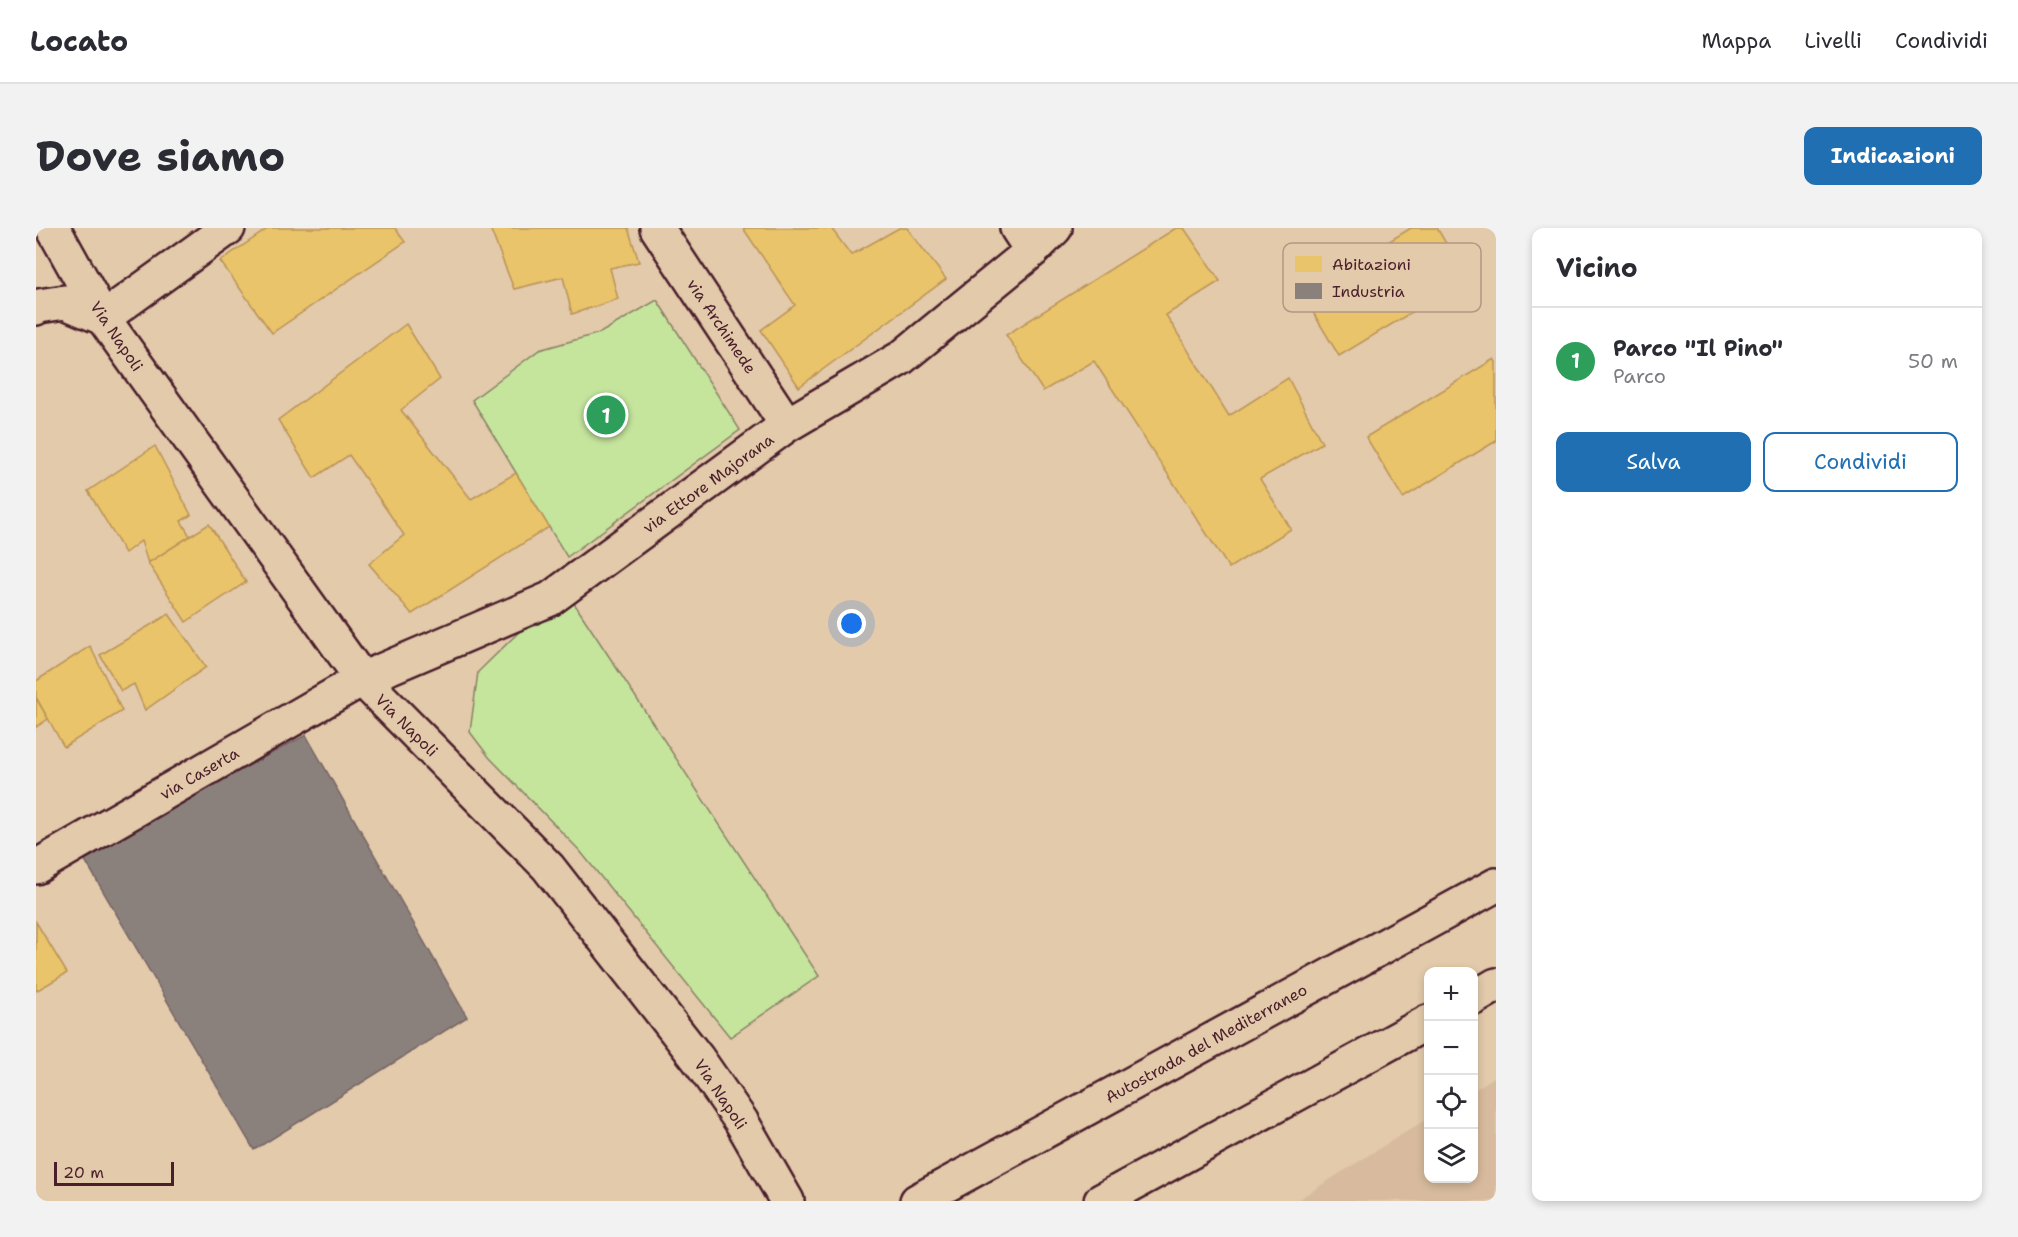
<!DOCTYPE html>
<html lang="it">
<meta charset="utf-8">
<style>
:root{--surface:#fff;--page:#f2f2f3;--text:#2b2b33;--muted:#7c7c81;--line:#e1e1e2;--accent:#1f6fb2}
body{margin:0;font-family:"Shantell Sans",sans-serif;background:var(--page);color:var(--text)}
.controls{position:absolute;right:18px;bottom:18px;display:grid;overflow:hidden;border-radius:12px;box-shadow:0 3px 9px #0003}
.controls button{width:54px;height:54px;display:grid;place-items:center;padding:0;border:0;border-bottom:2px solid var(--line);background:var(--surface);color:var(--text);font:30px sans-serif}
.scale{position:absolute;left:18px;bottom:15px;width:120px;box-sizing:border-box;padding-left:6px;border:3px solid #4a1f2b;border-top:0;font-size:16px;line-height:21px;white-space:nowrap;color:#4a1f2b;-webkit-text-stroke:4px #e2caab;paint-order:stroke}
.you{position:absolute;left:816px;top:396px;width:21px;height:21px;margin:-15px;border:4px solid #fff;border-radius:50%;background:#1a73e8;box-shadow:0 0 0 9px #1a73e833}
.badge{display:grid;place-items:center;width:39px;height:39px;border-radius:50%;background:var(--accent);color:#fff;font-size:20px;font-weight:700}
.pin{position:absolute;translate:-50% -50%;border:3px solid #fff;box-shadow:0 2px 6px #0006}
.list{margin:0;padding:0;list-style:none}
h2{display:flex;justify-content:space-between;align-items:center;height:78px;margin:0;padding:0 24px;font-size:26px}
h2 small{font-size:20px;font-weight:400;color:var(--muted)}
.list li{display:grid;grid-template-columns:39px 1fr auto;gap:18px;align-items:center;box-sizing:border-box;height:108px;padding:0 24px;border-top:2px solid var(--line)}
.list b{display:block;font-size:22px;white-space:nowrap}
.list p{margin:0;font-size:20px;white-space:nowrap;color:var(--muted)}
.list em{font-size:20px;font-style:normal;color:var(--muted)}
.actions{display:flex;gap:12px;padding:18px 24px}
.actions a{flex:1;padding:14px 0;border:2px solid var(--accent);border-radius:12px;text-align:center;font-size:21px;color:var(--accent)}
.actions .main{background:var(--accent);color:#fff}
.icon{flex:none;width:33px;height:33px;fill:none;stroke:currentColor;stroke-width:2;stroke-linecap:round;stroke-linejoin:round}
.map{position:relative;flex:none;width:1460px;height:973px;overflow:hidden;border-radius:12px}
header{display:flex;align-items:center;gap:36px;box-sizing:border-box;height:84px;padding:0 30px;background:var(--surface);border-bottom:2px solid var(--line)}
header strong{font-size:28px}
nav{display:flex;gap:33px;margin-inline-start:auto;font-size:21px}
.intro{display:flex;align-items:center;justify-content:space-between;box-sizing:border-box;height:144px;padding:0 36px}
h1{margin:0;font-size:42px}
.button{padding:15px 27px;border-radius:12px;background:var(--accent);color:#fff;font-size:21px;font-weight:700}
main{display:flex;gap:36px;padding:0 36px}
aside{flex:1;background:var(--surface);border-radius:12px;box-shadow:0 3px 9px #0003}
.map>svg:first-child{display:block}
.built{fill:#d8bb9e}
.green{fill:#c5e59d;stroke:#888264;stroke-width:1.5}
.homes{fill:#e9c46a;stroke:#b99257;stroke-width:1.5}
.industry{fill:#8a817c;stroke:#776464;stroke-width:1.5}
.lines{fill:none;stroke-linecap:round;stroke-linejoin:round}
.minor-casing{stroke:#4a1f2b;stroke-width:38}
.motorway-casing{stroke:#4a1f2b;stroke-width:38}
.minor{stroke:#e2caab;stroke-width:33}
.motorway{stroke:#e2caab;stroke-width:33}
.labels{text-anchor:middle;stroke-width:6;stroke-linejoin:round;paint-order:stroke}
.street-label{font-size:16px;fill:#4a1f2b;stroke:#e2caab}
.key{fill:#e2caab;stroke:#b49785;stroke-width:1.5}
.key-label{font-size:16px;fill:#4a1f2b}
</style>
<header>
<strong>Locato</strong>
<nav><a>Mappa</a><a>Livelli</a><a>Condividi</a></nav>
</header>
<div class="intro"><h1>Dove siamo</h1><a class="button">Indicazioni</a></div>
<main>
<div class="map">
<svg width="1460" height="973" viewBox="0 0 1460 973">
<rect width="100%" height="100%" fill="#e2caab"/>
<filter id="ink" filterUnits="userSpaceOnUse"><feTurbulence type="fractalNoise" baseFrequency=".0167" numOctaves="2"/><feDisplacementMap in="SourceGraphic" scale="12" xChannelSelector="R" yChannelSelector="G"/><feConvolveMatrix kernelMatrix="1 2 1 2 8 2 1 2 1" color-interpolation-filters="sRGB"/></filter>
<g filter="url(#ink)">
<path class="built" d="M1460,848V973H1260L1392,890V950H1438V862Z"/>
<path class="green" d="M621,72L704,202L531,329L436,172L503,122L564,105Z
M528,360L783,748L694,809L544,623L453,529L434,504L442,444Z"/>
<path class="homes" d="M233,0H359L369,14L236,105L184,33Z
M454,0H592L603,34L574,40L582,71L536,86L527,49L478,61Z
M707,0H795L815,27L863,0H871L910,51L763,159L725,102L759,77Z
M1140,0H1148L1184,53L1130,87L1193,188L1252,150L1286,215L1224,251L1255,301L1193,340L1058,133L1007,163L970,107Z
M1375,0H1401L1431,51L1303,128L1266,66Z
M370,96L404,151L365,182L435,271L480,245L513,299L376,386L333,336L368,307L313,227L278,250L242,192Z
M1458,131L1460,134V213L1367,270L1330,209Z
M119,218L155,287L145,293L154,308L112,335L105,313L89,325L52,263Z
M173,296L210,354L150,394L112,335Z
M133,386L170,439L109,482L98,456L85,463L64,427Z
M54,418L86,483L28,519L0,469V453Z
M0,470L12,491L0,499Z
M0,694L31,745L0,763Z"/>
<path class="industry" d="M270,507L431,789L218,922L46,627Z"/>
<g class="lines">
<g class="minor-casing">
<path id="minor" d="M17,0L67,90L326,451L512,639L662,831L705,893L751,973
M621,0L751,197
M981,0L996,23
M0,80L3,78L29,74L67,90
M67,90L192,0
M0,639L326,451L514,371L751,197L865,130L996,23L1019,0"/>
</g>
<g class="motorway-casing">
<path id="motorway" d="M1438,770L1460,757
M881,973L1460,657
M1065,973L1392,794"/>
</g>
<use href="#minor" class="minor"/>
<use href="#motorway" class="motorway"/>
</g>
</g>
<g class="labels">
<g class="street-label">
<text transform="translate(686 98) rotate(56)" y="6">via Archimede</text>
<text transform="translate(81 108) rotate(56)" y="6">Via Napoli</text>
<text transform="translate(672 255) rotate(-36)" y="6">via Ettore Majorana</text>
<text transform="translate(371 497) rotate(45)" y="6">Via Napoli</text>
<text transform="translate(163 545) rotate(-30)" y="6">via Caserta</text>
<text transform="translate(1170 815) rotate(-29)" y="6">Autostrada del Mediterraneo</text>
<text transform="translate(685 866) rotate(56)" y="6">Via Napoli</text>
</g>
</g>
<rect x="1247" y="15" width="198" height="69" rx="9" class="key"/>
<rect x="1259" y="28" width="27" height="16" fill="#e9c46a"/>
<rect x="1259" y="55" width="27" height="16" fill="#8a817c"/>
<g class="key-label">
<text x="1296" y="42">Abitazioni</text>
<text x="1296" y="69">Industria</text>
</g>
</svg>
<div class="controls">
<button>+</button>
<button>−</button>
<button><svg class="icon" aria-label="locate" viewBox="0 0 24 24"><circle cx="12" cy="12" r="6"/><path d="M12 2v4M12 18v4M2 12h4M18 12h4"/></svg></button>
<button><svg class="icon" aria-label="layers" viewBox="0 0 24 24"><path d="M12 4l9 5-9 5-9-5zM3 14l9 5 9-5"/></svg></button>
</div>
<div class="scale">20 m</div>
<div class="you"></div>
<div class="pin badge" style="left:570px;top:187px;background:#2e9e5b">1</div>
</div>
<aside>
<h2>Vicino<small></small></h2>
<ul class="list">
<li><span class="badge" style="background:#2e9e5b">1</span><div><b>Parco &quot;Il Pino&quot;</b><p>Parco</p></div><em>50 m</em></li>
</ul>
<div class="actions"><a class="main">Salva</a><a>Condividi</a></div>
</aside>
</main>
